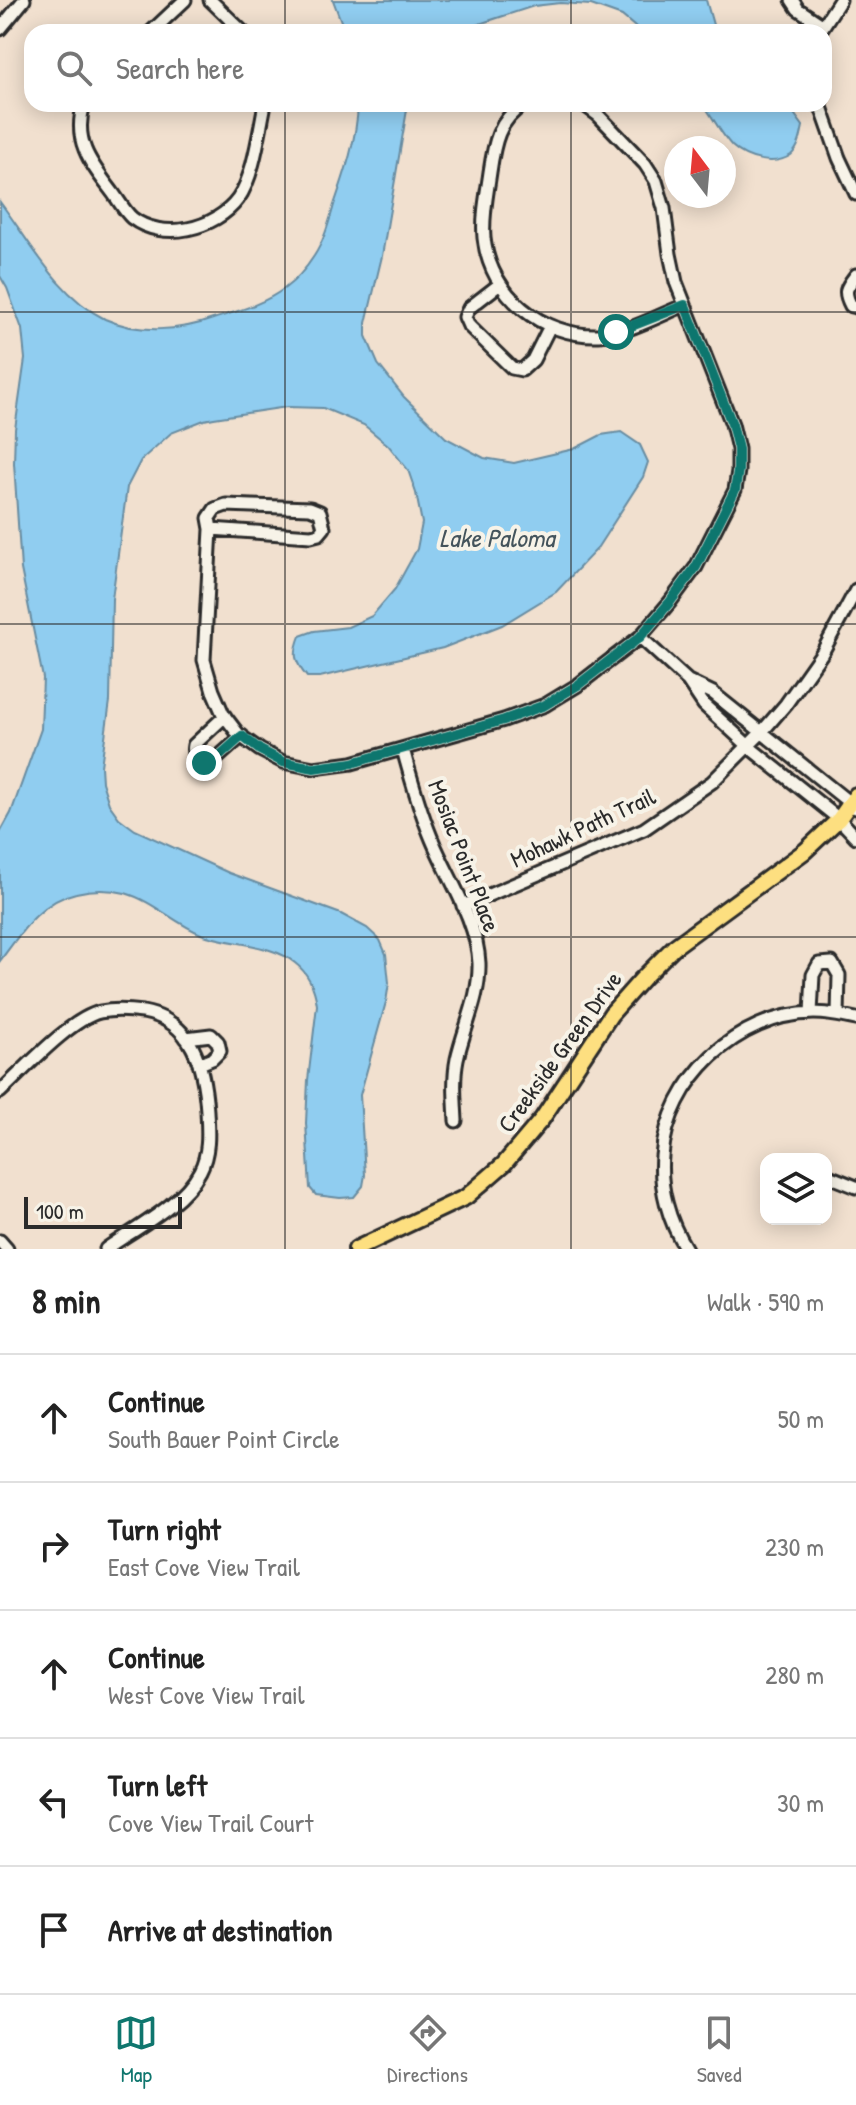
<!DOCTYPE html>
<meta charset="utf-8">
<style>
:root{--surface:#fff;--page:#f6f6f6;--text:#222;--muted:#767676;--line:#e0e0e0;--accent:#0f766e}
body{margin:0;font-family:"Patrick Hand",sans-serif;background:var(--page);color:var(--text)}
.controls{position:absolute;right:24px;bottom:24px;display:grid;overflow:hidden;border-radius:16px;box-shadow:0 4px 20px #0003}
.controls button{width:72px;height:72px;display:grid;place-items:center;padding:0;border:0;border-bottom:2px solid var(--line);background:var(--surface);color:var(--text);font:40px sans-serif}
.compass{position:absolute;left:664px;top:136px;width:72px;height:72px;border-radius:50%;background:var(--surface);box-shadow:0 4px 20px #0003;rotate:344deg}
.scale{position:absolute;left:24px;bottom:20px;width:158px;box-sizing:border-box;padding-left:8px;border:4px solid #2b2b2b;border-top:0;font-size:22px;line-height:28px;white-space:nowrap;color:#2b2b2b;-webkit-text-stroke:6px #f7f3e8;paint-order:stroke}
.stop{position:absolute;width:24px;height:24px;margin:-18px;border:6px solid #0f766e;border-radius:50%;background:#fff}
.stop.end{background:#0f766e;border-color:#fff;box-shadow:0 2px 8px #0008}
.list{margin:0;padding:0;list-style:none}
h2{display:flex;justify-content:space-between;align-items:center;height:104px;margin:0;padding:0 32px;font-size:34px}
h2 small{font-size:26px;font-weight:400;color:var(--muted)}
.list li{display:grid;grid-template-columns:52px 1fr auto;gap:24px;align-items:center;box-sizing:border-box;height:128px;padding:0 32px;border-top:2px solid var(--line)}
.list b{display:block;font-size:30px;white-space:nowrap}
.list p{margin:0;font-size:26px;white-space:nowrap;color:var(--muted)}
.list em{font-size:26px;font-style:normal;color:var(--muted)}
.icon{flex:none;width:44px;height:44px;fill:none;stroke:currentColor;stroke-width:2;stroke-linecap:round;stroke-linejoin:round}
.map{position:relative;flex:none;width:856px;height:1249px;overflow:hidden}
.search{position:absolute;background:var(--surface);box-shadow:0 4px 20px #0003;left:24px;right:24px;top:24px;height:88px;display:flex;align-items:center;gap:20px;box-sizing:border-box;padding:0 28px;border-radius:24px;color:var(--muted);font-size:30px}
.sheet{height:744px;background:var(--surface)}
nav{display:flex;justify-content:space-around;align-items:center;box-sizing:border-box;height:112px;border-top:2px solid var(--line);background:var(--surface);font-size:22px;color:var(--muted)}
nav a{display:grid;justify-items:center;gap:4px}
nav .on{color:var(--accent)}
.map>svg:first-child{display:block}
.water{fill:#90cdf0;stroke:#688ca1;stroke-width:2}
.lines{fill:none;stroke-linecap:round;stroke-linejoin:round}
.minor-casing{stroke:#2b2b2b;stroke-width:17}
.major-casing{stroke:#2b2b2b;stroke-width:20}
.minor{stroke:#f7f3e8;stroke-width:11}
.major{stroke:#fddf80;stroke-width:14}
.route{stroke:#0f766e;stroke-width:10}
.grid{fill:none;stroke:#2b2b2b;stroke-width:2;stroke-opacity:0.55}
.labels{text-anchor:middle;stroke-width:8;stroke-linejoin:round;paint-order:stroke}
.street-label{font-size:24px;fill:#2b2b2b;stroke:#f7f3e8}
.water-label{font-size:26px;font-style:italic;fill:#44545c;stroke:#f7f3e8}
</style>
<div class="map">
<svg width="856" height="1249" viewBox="0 0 856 1249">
<rect width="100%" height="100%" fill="#f1e0cf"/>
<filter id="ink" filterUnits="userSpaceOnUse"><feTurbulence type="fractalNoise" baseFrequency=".0125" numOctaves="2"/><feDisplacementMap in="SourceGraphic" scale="16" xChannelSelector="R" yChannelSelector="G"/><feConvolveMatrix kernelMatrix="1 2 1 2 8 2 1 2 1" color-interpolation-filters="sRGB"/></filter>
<g filter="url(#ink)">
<path class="water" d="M333,0H706L715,32H641L622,16L591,5L560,3L534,6L467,28L462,32H345Z
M358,104H408L382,256L366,323V336L378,364L404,397L446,438L484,458L514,463L574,449L601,435L621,432L640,445L648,462L643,477L596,550L556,592L502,625L443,648L320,677H307C294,661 293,654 300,636L314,631L348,627L372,616L395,589L417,549L422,523L416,493L408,470L388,445L364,425L323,408L287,407L214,418L204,420L171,433L141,460L127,487L112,599L110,701L101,766L102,782L109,804L119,818L135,830L229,873L341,914L367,928L380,940L386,954L389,983L386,1002L360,1095L365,1175L363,1186L354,1197L340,1198L316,1195L310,1188L306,1123L308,1080L317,1005C315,989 308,973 295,963C272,943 229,945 201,934C174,923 153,901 125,893C109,889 92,889 76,893C40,901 20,934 0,961V833L11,813L41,729L43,678L21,569L14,463L15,429L25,359L22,329L7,288L0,276V202C30,242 58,296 105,319C138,334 180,331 213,319C238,311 264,304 285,288C296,280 307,267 314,256C324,241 329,222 334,205C345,173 357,138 358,104Z
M703,104H785L790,108L803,126C801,136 799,148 791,155C774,167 746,159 732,146C721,134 713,117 703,104Z"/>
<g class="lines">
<g class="minor-casing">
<path id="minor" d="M210,0L243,32
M792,0L798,9L822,25
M0,29L24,0
M820,31L840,0
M151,32L185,0
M84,104C72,142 92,165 113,193C119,201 125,212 132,218C163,242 216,229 238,199C254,176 259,132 265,104
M524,104C498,120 494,144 490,172C487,194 482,216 484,238C490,295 542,337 599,335C628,333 658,316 685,305
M820,104L839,158L856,194
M856,275C846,288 843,291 851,306L856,307
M500,284L469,308L465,317L469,326L512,368L522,370L533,360L550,326
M226,505L310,508L320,512L324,528L319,534L311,536L211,529L209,518L215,509Z
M211,529L204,660L213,691L223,714L239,735L260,750L283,762L314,768L352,763L504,720L545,705L578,685L640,637L670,602L696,567L735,490L738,471V449L732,424L676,282L670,254L664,208L656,181L645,164L598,115L583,104
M640,637L688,681L704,705L754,751L839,819L856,837
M688,681L713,693L856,808
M225,716L194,745C192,754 196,760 204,763L215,760L242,736
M403,749C411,779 419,808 431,837C447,877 477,919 479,963C480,997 464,1027 457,1059C453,1079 455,1100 456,1121
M463,906L644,829L712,782L761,733L786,704L822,653L856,590
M811,1013L813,975L819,964L832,963L839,975L838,1015
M186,1038L211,1035L218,1042L220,1051L212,1059L200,1064
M0,1092C24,1070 70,1019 100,1012C114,1009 129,1010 143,1012C193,1021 204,1066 207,1111C208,1131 210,1152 200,1171C183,1204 136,1228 106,1249
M826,1175L856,1187
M0,1241L7,1249
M686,1249C669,1222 659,1187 662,1156C668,1080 737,1014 814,1013C828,1013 842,1016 856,1019"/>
</g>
<g class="major-casing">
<path id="major" d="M356,1249L466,1197L504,1164L542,1119L611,1014L642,979L674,947L805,851L839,819L856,795"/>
</g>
<use href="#minor" class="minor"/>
<use href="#major" class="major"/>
</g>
</g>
<g class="lines" filter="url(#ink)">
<path class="route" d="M204,763L215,760L242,736L260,750L283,762L314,768L352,763L504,720L545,705L578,685L640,637L670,602L696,567L735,490L738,471V449L732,424L685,305L616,332"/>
</g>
<path class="grid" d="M285,0V32M571,0V32M285,104V1249M571,104V1249M0,312H856M0,624H856M0,937H856"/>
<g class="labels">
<g class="street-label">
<text transform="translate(583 828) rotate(-25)" y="8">Mohawk Path Trail</text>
<text transform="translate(464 856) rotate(69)" y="8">Mosiac Point Place</text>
<text transform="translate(560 1052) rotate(-54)" y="8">Creekside Green Drive</text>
</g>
<g class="water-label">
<text x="497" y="547">Lake Paloma</text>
</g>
</g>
</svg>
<div class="controls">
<button><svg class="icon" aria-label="layers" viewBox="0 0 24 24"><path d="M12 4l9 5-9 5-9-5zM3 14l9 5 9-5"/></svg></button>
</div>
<svg class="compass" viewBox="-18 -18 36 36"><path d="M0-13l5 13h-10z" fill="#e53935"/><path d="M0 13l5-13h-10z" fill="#767676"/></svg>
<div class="scale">100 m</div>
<div class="stop" style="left:616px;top:332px"></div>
<div class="stop end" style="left:204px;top:763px"></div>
<div class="search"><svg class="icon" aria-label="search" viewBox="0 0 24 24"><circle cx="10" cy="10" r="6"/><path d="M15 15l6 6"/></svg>Search here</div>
</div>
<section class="sheet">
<h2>8 min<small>Walk · 590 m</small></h2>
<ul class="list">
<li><svg class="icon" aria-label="ahead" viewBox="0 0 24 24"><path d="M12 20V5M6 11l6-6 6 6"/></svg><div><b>Continue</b><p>South Bauer Point Circle</p></div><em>50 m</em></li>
<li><svg class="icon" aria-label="right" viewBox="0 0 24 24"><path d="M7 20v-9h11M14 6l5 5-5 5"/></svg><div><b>Turn right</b><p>East Cove View Trail</p></div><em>230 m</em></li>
<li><svg class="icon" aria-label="ahead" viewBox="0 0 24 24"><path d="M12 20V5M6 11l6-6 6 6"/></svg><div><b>Continue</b><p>West Cove View Trail</p></div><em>280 m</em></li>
<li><svg class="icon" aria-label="left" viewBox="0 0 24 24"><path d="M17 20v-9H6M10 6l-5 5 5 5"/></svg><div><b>Turn left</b><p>Cove View Trail Court</p></div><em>30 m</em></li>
<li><svg class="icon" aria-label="arrive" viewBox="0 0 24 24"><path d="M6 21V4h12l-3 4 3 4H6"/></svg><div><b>Arrive at destination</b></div></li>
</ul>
</section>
<nav>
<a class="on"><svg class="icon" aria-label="map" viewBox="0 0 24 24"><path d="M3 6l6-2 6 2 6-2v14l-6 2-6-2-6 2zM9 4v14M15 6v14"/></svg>Map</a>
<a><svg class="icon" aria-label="directions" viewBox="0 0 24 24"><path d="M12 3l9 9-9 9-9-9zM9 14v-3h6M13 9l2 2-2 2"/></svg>Directions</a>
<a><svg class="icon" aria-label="saved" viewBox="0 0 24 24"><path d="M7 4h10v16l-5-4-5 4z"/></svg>Saved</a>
</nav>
